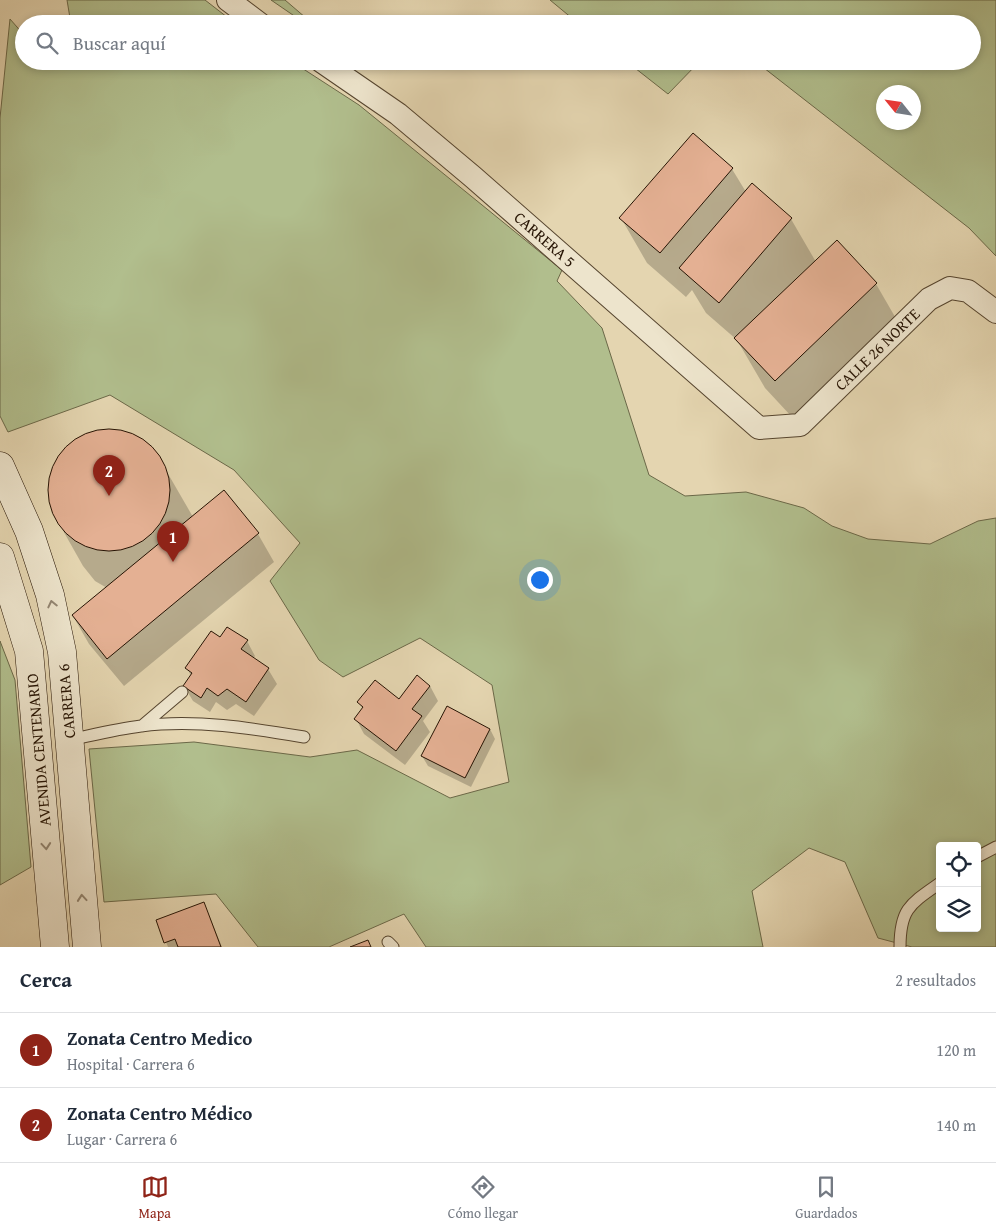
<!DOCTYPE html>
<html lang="es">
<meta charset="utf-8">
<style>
:root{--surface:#fff;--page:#f6f6f7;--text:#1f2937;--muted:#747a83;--line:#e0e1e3;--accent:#8f2418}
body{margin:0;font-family:"Gentium Book Plus",serif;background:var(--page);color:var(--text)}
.controls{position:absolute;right:15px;bottom:15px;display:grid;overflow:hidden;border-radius:5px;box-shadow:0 2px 8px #0003}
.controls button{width:45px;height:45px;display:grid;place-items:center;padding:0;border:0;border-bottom:1px solid var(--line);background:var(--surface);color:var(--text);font:25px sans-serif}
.compass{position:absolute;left:876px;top:85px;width:45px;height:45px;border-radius:50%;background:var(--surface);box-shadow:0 2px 8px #0003;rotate:300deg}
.you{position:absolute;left:539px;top:579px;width:18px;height:18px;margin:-12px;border:4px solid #fff;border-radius:50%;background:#1a73e8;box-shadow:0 0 0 8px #1a73e833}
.badge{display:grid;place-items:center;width:32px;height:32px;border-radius:50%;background:var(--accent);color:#fff;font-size:16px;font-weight:700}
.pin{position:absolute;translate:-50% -41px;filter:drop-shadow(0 1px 2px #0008)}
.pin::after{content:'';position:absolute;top:26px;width:18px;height:15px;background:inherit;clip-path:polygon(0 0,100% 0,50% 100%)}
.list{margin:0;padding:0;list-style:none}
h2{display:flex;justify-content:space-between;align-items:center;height:65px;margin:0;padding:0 20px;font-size:21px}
h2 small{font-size:16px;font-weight:400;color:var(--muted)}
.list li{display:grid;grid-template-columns:32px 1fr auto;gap:15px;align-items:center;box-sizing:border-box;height:75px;padding:0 20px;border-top:1px solid var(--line)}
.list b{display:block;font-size:19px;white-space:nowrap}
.list p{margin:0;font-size:16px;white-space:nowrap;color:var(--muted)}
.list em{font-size:16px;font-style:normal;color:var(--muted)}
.icon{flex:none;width:28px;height:28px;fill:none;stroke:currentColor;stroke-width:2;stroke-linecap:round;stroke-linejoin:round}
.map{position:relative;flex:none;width:996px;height:947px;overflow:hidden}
.search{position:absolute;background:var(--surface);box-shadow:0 2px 8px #0003;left:15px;right:15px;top:15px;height:55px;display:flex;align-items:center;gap:12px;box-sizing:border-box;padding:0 18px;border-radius:28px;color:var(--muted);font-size:19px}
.sheet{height:215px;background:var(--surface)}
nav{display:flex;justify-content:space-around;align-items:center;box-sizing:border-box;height:70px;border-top:1px solid var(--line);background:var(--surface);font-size:14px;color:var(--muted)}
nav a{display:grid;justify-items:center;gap:2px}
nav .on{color:var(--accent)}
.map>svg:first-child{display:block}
.green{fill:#b1be8d;stroke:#6b6848;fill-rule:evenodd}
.shadow{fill:#0003}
.building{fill:#e4b093;stroke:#251303}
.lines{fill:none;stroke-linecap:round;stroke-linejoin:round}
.lane-casing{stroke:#55442e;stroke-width:13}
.street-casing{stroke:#55442e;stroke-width:24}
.secondary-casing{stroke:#251303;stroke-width:29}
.lane{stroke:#ede4cc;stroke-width:11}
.street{stroke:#ede4cc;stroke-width:22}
.secondary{stroke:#ede4cc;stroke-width:28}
.oneway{stroke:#938672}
.labels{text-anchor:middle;stroke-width:5;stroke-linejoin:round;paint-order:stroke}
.street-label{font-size:16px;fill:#251303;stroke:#ede4cc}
</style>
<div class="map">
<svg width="996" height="947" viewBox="0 0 996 947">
<rect width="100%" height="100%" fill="#e4d5b0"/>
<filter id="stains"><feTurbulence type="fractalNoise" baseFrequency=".004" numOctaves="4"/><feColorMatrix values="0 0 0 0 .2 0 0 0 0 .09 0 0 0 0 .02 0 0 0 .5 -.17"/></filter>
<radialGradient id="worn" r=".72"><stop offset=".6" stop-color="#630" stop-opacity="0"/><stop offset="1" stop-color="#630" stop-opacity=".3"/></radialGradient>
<path class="green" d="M67,0H205L236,24H71Z
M271,0H285L313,24H306Z
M550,0H996V256L969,228L755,61H972V24H579ZM884,92H914V122H884Z
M10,19L24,35V61H46L52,69L78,68L77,61H291L359,105L562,270L557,281L602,328L649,475L685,496L746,492L804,508L832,526L868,539L930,544L978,521L996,518V947H912L878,938L845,862L809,848L752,891L763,947H426L404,914L329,947H258L216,894L104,902L89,749L194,742L310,757L357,750L450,798L509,782L492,685L420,638L343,677L319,660L270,581L300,543L234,470L110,395L8,432L0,416V118ZM940,846H977V928H940Z
M626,61H700L668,94Z
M0,641L15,680L31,867L0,885Z"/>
<path class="shadow" d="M732,169L746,192L752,185L791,219L816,262L837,242L876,284L905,334L804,430L765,388L737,340L706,313L692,290L686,297L647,263L621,218Z
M103,431L123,432L141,440L156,453L193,517L224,492L258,534L274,562L124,686L89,644L73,616L107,588L95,581L83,566L57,520L50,502L49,482L55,464L67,448L83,436Z
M221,639L247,641L255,656L253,659L268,669L277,684L254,716L236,704L227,710L216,702L210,712L193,701L184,686L191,676L187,668Z
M430,686L438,701L423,721L430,732L405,765L364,734L356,719L363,709L359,703L399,700Z
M490,729L495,739L471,787L428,766L422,756Z
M204,903L222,947H168L158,921Z"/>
<path class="building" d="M693,133L733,168L660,253L619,218Z
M752,183L792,218L719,303L679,268Z
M837,240L877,283L775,381L734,338Z
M48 490a61 61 0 1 1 122 0a61 61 0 1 1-122 0Z
M224,490L259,533L107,659L72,615Z
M227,627L248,640L241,649L269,668L246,702L227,689L218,696L207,688L201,698L183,686L192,673L185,668L211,631L220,637Z
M417,675L430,686L412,709L422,716L396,751L354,719L363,707L357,702L375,680L399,699Z
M447,706L490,729L465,778L421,756Z
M204,902L221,947H178L175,939L164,943L156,920Z
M368,940L371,947H350Z"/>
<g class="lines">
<g class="lane-casing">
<path id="lane" d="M142,726L182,692
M69,740C93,735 117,729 141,726C195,719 251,728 304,737
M977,857L996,847
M388,942L393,947
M900,947C900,909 910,904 940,883"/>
</g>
<g class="street-casing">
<path id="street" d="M228,0L260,24
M321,61L398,114L473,177L759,428L800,425L929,299L950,288L968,291L996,312"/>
</g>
<g class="secondary-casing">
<path id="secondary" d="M0,466L29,531L50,595L62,652L87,947
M0,557L29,651L55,947"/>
</g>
<use href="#lane" class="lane"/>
<use href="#street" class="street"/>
<use href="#secondary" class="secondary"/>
</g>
<defs><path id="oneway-chevron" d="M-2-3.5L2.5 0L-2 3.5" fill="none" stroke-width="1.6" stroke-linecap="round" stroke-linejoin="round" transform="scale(1.25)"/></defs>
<g class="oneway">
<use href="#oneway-chevron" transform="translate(52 604) rotate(-103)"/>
<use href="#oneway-chevron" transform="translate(46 846) rotate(85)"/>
<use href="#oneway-chevron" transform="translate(82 898) rotate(-95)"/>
</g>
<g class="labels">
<g class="street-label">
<text transform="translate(545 239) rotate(41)" y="6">CARRERA 5</text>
<text transform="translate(877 349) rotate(-44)" y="6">CALLE 26 NORTE</text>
<text transform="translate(66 701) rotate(-95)" y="6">CARRERA 6</text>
<text transform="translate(38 750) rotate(-95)" y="6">AVENIDA CENTENARIO</text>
</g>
</g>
<rect width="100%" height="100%" filter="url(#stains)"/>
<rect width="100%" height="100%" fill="url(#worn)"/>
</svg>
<div class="controls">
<button><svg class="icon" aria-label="locate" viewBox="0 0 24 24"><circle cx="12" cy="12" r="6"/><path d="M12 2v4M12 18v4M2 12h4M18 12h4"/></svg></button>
<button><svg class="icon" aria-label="layers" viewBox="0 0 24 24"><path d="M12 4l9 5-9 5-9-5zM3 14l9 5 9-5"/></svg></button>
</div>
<svg class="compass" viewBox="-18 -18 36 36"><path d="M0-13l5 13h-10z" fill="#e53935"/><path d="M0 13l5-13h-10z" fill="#747a83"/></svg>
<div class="you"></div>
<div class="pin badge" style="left:173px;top:562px">1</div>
<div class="pin badge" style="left:109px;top:496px">2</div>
<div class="search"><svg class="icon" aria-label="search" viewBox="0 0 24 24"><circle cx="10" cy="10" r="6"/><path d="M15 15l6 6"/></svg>Buscar aquí</div>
</div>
<section class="sheet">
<h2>Cerca<small>2 resultados</small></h2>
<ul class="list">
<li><span class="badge">1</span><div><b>Zonata Centro Medico</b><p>Hospital · Carrera 6</p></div><em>120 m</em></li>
<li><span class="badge">2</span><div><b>Zonata Centro Médico</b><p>Lugar · Carrera 6</p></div><em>140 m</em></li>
</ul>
</section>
<nav>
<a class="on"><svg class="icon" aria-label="map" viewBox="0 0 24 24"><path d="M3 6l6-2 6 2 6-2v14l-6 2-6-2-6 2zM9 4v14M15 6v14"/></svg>Mapa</a>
<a><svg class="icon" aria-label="directions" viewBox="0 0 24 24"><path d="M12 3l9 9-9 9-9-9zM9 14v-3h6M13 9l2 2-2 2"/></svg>Cómo llegar</a>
<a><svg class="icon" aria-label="saved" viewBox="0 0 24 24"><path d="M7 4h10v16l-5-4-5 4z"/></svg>Guardados</a>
</nav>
